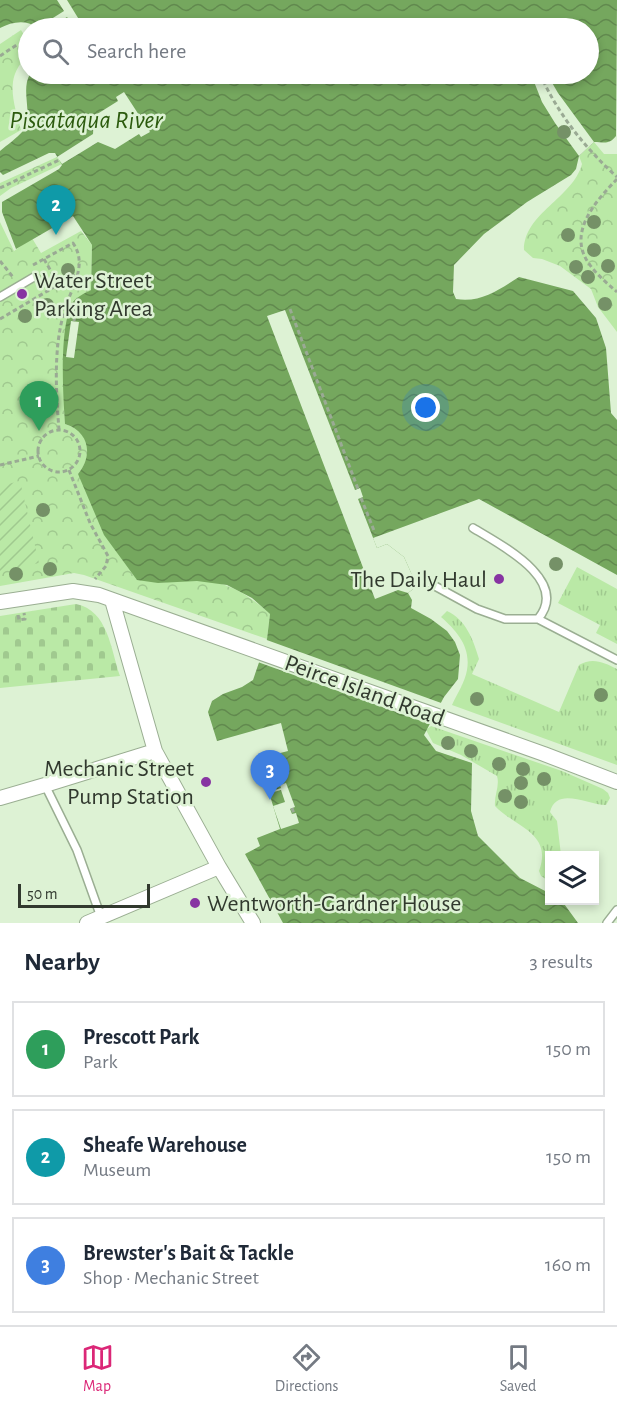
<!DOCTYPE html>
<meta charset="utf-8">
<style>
:root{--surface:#fff;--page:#f2f2f3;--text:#1f2937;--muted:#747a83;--line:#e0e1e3;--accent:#db2777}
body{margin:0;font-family:"Alegreya Sans",sans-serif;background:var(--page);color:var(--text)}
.controls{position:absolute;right:18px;bottom:18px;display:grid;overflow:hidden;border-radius:0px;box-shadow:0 3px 9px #0003}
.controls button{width:54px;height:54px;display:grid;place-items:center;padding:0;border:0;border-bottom:2px solid var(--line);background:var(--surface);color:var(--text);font:30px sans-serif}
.scale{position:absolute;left:18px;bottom:15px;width:132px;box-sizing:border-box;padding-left:6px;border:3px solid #31392e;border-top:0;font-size:16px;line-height:21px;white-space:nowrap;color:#31392e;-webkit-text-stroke:4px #ddf2d4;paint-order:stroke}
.you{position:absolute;left:426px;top:408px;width:21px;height:21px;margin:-15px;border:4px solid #fff;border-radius:50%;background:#1a73e8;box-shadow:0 0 0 9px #1a73e833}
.badge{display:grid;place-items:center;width:39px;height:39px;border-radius:50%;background:var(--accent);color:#fff;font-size:20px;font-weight:700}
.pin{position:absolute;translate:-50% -50px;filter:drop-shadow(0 2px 3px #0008)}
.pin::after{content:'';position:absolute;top:32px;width:21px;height:18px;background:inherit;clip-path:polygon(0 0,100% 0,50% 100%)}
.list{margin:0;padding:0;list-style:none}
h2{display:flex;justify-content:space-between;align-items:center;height:78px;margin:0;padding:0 24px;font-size:26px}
h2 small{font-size:20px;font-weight:400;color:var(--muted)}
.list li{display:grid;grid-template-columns:39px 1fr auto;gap:18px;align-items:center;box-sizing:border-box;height:96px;margin:0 12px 12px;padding:0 12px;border:2px solid var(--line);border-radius:0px}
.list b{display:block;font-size:22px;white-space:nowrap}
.list p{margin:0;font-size:20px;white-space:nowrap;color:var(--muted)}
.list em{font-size:20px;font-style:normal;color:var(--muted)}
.icon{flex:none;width:33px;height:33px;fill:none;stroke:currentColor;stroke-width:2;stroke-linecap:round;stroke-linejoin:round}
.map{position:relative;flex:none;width:617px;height:923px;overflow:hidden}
.search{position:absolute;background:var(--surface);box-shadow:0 3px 9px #0003;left:18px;right:18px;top:18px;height:66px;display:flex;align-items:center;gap:15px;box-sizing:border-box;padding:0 21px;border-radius:33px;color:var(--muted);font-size:22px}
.sheet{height:402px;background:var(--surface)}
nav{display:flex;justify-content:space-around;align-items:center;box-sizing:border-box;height:84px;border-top:2px solid var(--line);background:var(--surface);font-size:16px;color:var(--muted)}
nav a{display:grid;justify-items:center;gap:3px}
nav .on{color:var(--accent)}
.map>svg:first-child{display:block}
.grass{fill:url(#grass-tufts)}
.cemetery{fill:url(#cemetery-stones)}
.park{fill:url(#park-crowns)}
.garden{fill:url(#garden-furrows)}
.water{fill:url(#water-waves)}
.pier{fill:#ddf2d4}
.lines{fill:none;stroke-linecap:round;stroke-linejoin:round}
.service-casing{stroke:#9aae92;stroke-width:10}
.minor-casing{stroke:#9aae92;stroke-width:16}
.path{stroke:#9aaa94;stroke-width:3;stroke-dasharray:4.5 3;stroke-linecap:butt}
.service{stroke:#fff;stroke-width:7}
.minor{stroke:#fff;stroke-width:14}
.tree{fill:#759167}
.poi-dot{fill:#8734a2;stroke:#ddf2d4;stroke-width:2}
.labels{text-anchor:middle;stroke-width:5;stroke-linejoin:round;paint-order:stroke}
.poi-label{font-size:24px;fill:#31392e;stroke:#ddf2d4;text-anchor:start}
.street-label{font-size:24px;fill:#31392e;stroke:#ddf2d4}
.water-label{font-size:26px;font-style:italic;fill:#2c5b0e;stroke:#ddf2d4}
</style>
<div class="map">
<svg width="617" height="923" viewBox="0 0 617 923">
<defs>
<pattern id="grass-tufts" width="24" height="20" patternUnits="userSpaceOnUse" patternTransform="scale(1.5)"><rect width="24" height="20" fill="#bae9a6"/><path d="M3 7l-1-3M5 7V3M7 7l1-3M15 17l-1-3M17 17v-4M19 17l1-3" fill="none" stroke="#a0c98f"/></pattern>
<pattern id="cemetery-stones" width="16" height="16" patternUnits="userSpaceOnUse" patternTransform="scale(1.5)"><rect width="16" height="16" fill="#bae9a6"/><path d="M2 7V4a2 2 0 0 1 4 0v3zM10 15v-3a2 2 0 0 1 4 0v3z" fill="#a0c98f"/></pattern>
<pattern id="park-crowns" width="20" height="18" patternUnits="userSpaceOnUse" patternTransform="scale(1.5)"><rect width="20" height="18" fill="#bae9a6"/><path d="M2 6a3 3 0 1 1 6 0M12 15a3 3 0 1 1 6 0" fill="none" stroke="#a0c98f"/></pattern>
<pattern id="garden-furrows" width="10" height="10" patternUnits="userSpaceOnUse" patternTransform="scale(1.5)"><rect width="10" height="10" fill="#bae9a6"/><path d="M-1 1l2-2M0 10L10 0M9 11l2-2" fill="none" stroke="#a0c98f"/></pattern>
<pattern id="water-waves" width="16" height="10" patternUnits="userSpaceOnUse" patternTransform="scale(1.5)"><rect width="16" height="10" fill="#75a75e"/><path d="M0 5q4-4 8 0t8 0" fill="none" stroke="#61894e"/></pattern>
</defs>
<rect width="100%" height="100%" fill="#ddf2d4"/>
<path class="grass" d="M577,567L617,589V644L596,633L600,625L558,603Z
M447,611C466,620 473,639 479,659L472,674L559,712L579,665C592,657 604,662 617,669V765L452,705C457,694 465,682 467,670C471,647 457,631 441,617Z
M431,726L562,771L603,789L608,793L610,798L606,805C587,805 557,786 550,812L557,821L561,855L550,856L549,881L541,876L539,871C553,833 516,828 495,806C494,795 500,786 497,776L461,755L433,743L426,730Z"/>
<path class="cemetery" d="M76,604C108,610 111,650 120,676L0,688V616Z"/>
<path class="park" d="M21,30C39,58 17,56 13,82C11,98 17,115 21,130L0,142V44Z
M594,142L604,154H617V332L598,307L591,289L560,266L542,259L533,258L524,250C524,213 573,198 582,164L579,156Z
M57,157L62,164L11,188L0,196V183Z
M0,222L14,251L32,238L41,253L81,231L92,245L91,290L73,301C63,342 63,382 65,424C91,433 94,454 78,474L158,583C209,577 231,579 270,614L267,639L84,575L74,573L0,586Z"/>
<path class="garden" d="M20,481L39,563L0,572V486Z"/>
<path class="water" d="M0,0H617L616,136C609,145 604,142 594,142L579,156L576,169L571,175L527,202L484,234L454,265L453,292L456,299C481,303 498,290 519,277L573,291L596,318L606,348L611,413L617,420V575L479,499L373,538L377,548L387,544L404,557L417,586L408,593L412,600L411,608L431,619L447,631L455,642L460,655L458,679L444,697L424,735L436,751L472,763L471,811L478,836L520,878L549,893L550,900L562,901L578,923H283L245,854L260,846L257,838L280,829L265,779L257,781L253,760L288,751L281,723L217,741L208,712L212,701L223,694L242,687L253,680L267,639L270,614L252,598L227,585L197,581L158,583L137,580L104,535L78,474C93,456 90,432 65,424C63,394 59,330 72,303C75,298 85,293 91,290L92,245L73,216L16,249L2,212V202L59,169L62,165L55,153H49L3,175L0,172V151C7,145 17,138 23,131C34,115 20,91 30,74H588V28H37C26,19 12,22 0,28Z"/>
<path class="pier" d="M57,0H67L83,26L75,28L67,17L49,28H37L64,11Z
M531,74H547L558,93L594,142L579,156L555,123L542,102Z
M124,92L150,132L141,137L139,134L115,149L98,142L62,164L57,157L93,134L94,116L118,101L116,97Z
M285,310L355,490L360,488L363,497L358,499L377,548L387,544L404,557L417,586L408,593L398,590L375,599L267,316Z
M71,321L79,322L74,358L66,357Z
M264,639L444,704L432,725L255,661Z
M286,783L295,807L290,809L292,814L296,813L299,823L281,829L273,806L285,802L281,790L270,793L269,792L281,788L280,785Z"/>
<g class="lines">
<g class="service-casing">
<path id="service" d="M0,297L34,277
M473,528C499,544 571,580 538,619L617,660
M424,580L477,609L505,619H538
M45,785L77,850L101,917
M607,923L617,910"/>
</g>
<g class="minor-casing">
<path id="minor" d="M112,600L155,751L219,867L253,923
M0,602L73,591L99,595L544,754L617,782
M0,798L45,785L155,751
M87,923L219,867"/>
</g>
<path class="path" d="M0,56L18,44
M540,74C558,114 584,147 617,177
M617,179C595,202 566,234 590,265C597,275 608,284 617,292
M0,188L59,160
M44,259L59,285
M0,261L13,277
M33,265L73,243C88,265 72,286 65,309C53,347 56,391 59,430
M290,309L358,489
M0,319L78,273
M74,321L78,298
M38 451a21 21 0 1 1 42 0a21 21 0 1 1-42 0Z
M0,465L39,456
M69,470L90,523L108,556L106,566L95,579
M361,498L375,533
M18,615L19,620L25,619L24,613
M292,808L294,814"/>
<use href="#service" class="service"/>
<use href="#minor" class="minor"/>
</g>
<g class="tree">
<circle cx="564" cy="132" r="7"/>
<circle cx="594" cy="222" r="7"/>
<circle cx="568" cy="235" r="7"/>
<circle cx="594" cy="250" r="7"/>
<circle cx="608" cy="266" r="7"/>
<circle cx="576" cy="267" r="7"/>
<circle cx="68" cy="270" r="7"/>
<circle cx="588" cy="277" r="7"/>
<circle cx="605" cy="304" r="7"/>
<circle cx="47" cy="305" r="7"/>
<circle cx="25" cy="316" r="7"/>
<circle cx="43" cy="510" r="7"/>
<circle cx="556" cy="564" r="7"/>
<circle cx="50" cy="569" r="7"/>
<circle cx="16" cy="574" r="7"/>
<circle cx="601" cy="695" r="7"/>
<circle cx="477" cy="699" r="7"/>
<circle cx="448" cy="743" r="7"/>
<circle cx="471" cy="751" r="7"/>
<circle cx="499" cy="764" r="7"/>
<circle cx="523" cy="769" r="7"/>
<circle cx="544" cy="779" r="7"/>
<circle cx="521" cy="783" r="7"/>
<circle cx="505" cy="796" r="7"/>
<circle cx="521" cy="802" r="7"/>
</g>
<g class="poi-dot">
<circle cx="22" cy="294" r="6"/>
<circle cx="499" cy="579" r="6"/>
<circle cx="206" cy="782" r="6"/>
<circle cx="195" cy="903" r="6"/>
</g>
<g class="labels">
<g class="poi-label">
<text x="34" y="288">Water Street<tspan x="34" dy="28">Parking Area</tspan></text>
<text x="487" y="587" text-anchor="end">The Daily Haul</text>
<text x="194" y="776" text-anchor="end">Mechanic Street<tspan x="194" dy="28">Pump Station</tspan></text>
<text x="207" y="911">Wentworth-Gardner House</text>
</g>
<g class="street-label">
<text transform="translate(365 690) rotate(20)" y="8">Peirce Island Road</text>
</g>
<g class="water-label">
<text x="86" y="128">Piscataqua River</text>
</g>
</g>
</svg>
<div class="controls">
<button><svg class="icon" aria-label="layers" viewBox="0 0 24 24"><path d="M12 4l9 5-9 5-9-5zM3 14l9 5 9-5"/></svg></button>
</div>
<div class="scale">50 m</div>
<div class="you"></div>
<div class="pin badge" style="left:39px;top:431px;background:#2e9e5b">1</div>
<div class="pin badge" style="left:56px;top:235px;background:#0f9aa8">2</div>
<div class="pin badge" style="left:270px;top:800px;background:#3f7fe0">3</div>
<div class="search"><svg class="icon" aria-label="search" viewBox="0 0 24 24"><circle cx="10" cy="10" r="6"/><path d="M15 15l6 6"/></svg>Search here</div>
</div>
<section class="sheet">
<h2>Nearby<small>3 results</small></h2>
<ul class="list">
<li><span class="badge" style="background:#2e9e5b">1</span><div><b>Prescott Park</b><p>Park</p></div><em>150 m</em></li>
<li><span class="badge" style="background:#0f9aa8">2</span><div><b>Sheafe Warehouse</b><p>Museum</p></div><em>150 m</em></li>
<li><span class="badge" style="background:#3f7fe0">3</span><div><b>Brewster's Bait &amp; Tackle</b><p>Shop · Mechanic Street</p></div><em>160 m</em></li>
</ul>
</section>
<nav>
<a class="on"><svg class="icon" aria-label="map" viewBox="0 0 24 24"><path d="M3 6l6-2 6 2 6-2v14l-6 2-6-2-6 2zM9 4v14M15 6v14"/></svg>Map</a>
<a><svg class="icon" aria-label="directions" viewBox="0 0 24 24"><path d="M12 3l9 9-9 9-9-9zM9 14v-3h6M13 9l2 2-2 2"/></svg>Directions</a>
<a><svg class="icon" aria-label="saved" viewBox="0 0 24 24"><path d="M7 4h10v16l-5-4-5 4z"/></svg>Saved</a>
</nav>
